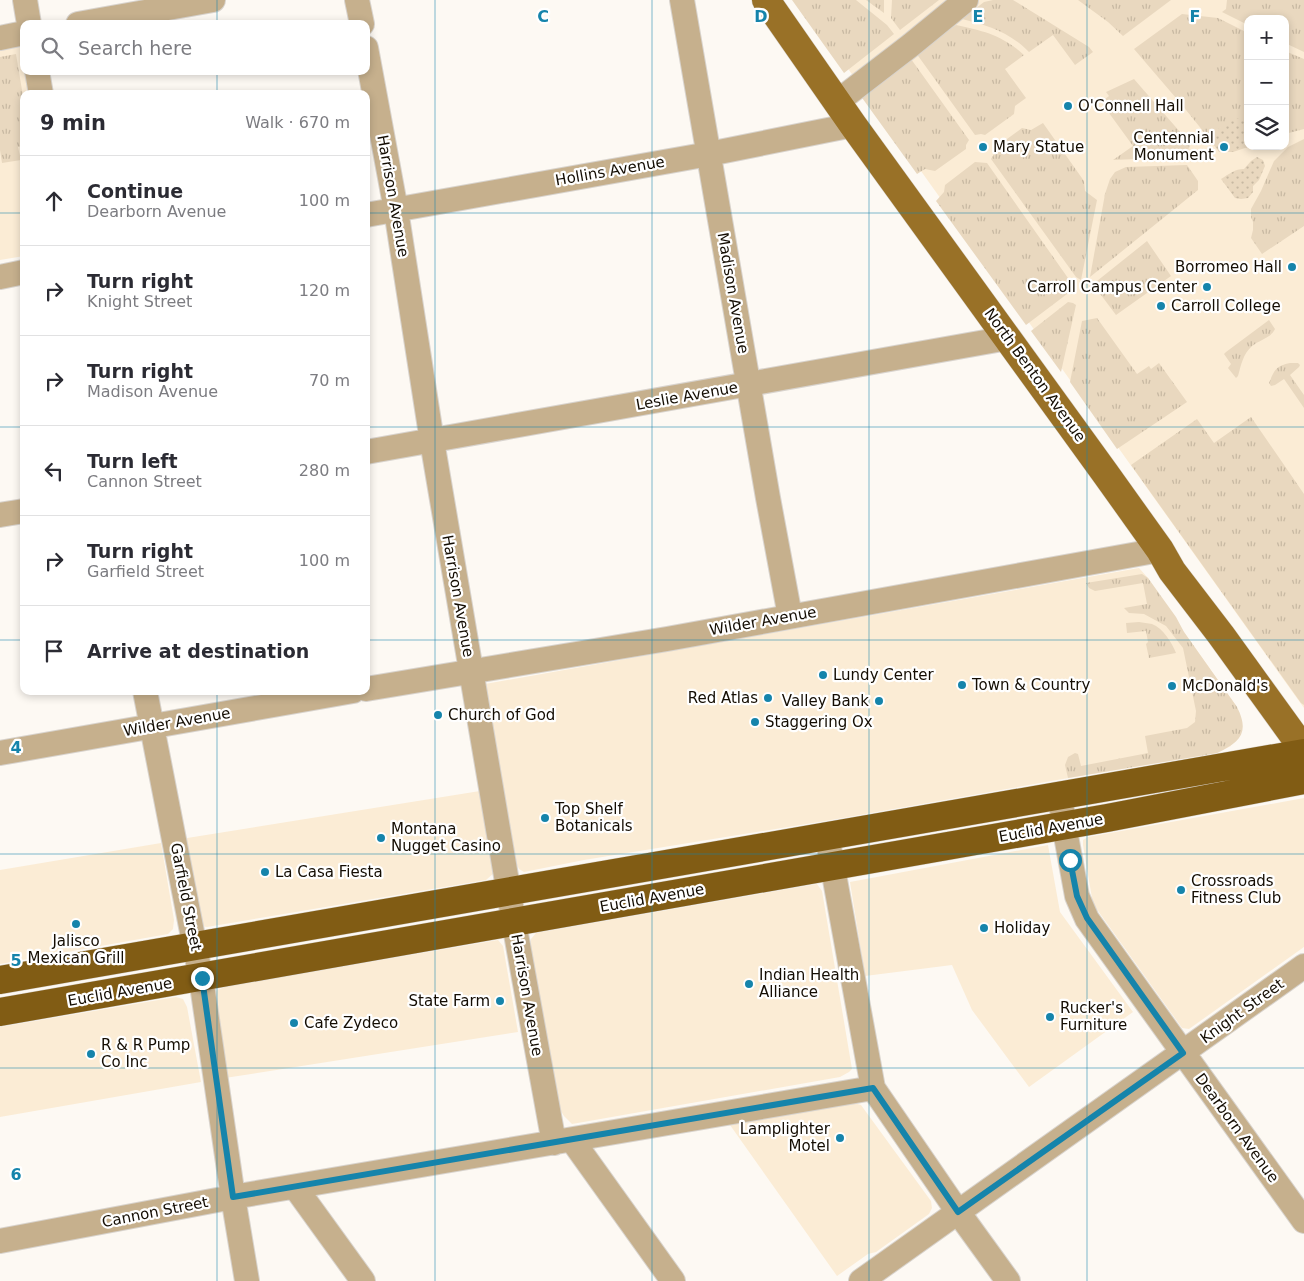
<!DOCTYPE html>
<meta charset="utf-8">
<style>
:root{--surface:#fff;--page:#f7f7f7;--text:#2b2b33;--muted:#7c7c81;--line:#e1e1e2}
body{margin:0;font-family:"DejaVu Sans",sans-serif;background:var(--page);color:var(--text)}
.controls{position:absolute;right:15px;top:15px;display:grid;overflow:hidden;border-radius:10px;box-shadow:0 2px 8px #0003}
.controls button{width:45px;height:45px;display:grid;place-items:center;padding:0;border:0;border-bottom:1px solid var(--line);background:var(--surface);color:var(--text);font:25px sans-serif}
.stop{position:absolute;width:15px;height:15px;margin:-11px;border:4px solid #1584ab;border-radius:50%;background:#fff}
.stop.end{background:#1584ab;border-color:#fff;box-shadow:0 1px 5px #0008}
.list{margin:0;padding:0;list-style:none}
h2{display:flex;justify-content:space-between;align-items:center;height:65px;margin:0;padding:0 20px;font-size:21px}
h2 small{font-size:16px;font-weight:400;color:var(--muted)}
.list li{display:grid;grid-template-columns:32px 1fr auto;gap:15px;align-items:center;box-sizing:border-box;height:90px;padding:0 20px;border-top:1px solid var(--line)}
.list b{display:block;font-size:19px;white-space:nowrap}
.list p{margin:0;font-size:16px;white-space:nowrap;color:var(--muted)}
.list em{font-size:16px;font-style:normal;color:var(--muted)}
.icon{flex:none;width:28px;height:28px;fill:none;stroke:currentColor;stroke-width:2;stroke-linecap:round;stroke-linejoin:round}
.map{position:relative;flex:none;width:1304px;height:1281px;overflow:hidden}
.search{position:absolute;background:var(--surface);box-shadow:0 2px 8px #0003;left:20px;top:20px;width:350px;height:55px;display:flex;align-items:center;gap:12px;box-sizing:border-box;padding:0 18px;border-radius:10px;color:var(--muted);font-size:19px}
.panel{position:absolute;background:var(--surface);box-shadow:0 2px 8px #0003;left:20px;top:90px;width:350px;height:605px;border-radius:10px}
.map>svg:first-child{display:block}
.built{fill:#fbecd5;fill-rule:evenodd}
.grass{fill:url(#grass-tufts)}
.garden{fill:url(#garden-dots)}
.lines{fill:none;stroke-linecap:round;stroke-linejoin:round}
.minor-casing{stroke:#d8d3cd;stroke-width:26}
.major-casing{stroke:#d8d3cd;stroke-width:29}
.highway-casing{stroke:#d8d3cd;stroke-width:29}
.minor{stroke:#c6b08d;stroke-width:24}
.major{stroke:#997127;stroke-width:28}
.highway{stroke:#815c14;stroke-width:28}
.route{stroke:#1584ab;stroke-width:6}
.grid{fill:none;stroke:#1584ab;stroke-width:1;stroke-opacity:0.55}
.poi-dot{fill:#1584ab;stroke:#fff;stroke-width:2}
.labels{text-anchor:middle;stroke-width:4.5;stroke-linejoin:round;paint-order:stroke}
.poi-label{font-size:15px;fill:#140d03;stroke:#fff;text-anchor:start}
.street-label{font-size:15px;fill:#140d03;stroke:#fff}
.grid-label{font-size:16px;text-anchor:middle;font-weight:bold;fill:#1584ab;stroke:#fff;stroke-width:4.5;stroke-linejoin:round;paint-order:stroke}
</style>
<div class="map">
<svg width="1304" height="1281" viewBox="0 0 1304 1281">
<defs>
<pattern id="grass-tufts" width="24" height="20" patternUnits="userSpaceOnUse" patternTransform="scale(1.25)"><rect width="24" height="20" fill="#e9d8bf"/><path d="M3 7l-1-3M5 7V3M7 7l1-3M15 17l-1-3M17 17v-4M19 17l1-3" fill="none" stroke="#c7b8a2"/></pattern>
<pattern id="garden-dots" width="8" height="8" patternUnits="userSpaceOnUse" patternTransform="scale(1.25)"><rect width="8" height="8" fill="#e9d8bf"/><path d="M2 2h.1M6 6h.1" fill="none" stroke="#c7b8a2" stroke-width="1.8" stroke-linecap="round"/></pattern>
</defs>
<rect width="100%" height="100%" fill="#fdf9f3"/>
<path class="built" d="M799,0H1304V708L1244,624ZM1248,19H1285V146H1248Z
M20,47L29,94H24V256L0,260V51Z
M1139,568L1148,578L1184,632L1237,707L1231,746L1217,753L1057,780L837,819L584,860L524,872L519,869L517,865L485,684Z
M480,791L494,873L486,880L207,927L197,925L181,839Z
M1304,798V947L1189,1029L1182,1028L1093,904L1083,845V840L1088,837Z
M161,843L174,920L173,929L168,934L0,964V870Z
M1048,845L1060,912L1133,1012L1029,1087L972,1010L952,965L865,976L850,882Z
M817,884L822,891L852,1069L849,1072L840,1077L572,1124L564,1116L557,1105L530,948L531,939L536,933Z
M498,940L503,946L518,1032L225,1078L210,996L215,991L225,987Z
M176,997L183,999L187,1007L201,1082L0,1117V1027Z
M854,1103L861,1105L931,1201L932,1208L929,1214L876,1252L868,1254L837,1276L730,1125Z"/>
<path class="grass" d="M792,0H856L887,25L894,34L844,73Z
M866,0H884V13Z
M892,0H939L900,30L891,18Z
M993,0H1013L1089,47L1093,52L1075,65L1053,35L1029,52C1011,33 987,25 962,19L984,2Z
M1078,0H1171L1123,36L1108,22Z
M1227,0H1304V52L1285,43V19H1248V25L1222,12L1226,9Z
M1182,14L1218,18L1248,33V119C1236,117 1217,130 1207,136L1182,105L1134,49Z
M956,25C984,31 1002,35 1024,55L1005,69L1026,98L1015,106L1014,114L985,135L981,134L975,135L916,53Z
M1285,51L1304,59V129L1285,134Z
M16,54L24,102V146L18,147L21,160L2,163L0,150V57Z
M911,59L969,140L966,145V149L935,171L925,169L917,174L860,95Z
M1134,79L1187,140L1190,146L1184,157L1113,160L1133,146L1101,102L1109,96L1106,92Z
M1043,123L1084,181L1085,191L1097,200L1081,280L1076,277L991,159L994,154L996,147L1022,128L1031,130Z
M1304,139V226L1262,254L1251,238L1253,230V222L1251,217V209L1261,191L1274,161L1288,147Z
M975,162L987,163L1075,288L1026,325L936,201L944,192L945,185Z
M1187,165L1198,181V190L1090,277L1105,194L1110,179L1115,172L1126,167Z
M1147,241L1171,276L1116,315L1095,287L1097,281Z
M1068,302L1073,303L1076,305L1061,372L1031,331Z
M1097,318L1137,374L1149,366L1151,369L1159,363L1187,402L1117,449L1070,382L1082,321Z
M1269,320L1275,329C1271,338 1259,340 1252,346C1243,354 1241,365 1238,376L1236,378L1228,368L1231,364L1224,354L1226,352Z
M1290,363H1298L1300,365L1299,367L1290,375L1304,395V408L1284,379L1275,385L1271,386L1269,383C1275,369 1276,366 1290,363Z
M1251,417L1304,494V705L1301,703L1131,465L1197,419L1214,443Z
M1142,574L1148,578L1176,617L1184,632L1237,707C1250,733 1240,742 1217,753L1068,778L1065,765L1068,757L1075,753L1078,754L1081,766L1148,753L1145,736L1187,728L1195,722L1196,711L1183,648L1166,626L1144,614L1129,613L1124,608L1147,604L1143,583L1095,591L1089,588L1086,583Z
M1139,622C1143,623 1148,623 1152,624C1163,628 1172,643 1176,653L1149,658L1146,644L1148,642L1146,631L1127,633L1126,623Z"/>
<path class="garden" d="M1243,118L1248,119V146H1251L1233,152H1219L1207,136L1233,119Z
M1257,157L1263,160L1265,166L1259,180L1253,186V192L1248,198L1241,199L1235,198L1221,179C1229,174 1235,169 1244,169L1251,161Z"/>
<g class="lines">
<g class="minor-casing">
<path id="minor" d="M25,0L29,24
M357,0L362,24
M682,0L768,498L790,616
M78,24L213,0
M0,38L24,33
M366,48L396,210L432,441L514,923L554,1143
M37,71L41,94
M837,102L911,45L966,0
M366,215L709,154L853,125
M0,277L24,272
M366,452L1008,338
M0,515L24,511
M366,689L667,639L1160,550
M145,691L201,978L233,1197L247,1281
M0,753L353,691
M1060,795L1064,825L1077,896L1087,919L1304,1221
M827,836L873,1088L958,1212L1008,1281
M572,1140L673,1281
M295,1187L363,1281
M0,1241L233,1197L873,1088
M861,1281L1304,966"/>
</g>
<g class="major-casing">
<path id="major" d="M766,0L853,125L1105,473L1160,550L1172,571L1221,635L1304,750"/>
</g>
<g class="highway-casing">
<path id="highway" d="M0,980L1304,753
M0,1012L1107,818L1304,780"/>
</g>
<use href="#minor" class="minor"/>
<use href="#major" class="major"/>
<use href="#highway" class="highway"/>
</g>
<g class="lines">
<path class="route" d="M202,978L233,1197L873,1088L958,1212L1183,1053L1087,918L1077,896L1070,860"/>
</g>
<path class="grid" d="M217,0V24M435,0V1281M652,0V1281M869,0V1281M1087,0V1281M217,71V94M0,213H24M366,213H1304M0,427H24M366,427H1304M0,640H24M366,640H1304M217,691V1281M0,854H1304M0,1068H1304"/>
<g class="poi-dot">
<circle cx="1068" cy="106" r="5"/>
<circle cx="983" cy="147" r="5"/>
<circle cx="1224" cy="147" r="5"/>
<circle cx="1292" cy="267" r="5"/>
<circle cx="1207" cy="287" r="5"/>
<circle cx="1161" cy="306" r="5"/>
<circle cx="823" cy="675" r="5"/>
<circle cx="962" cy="685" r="5"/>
<circle cx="1172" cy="686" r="5"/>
<circle cx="768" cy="698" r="5"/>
<circle cx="879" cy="701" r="5"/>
<circle cx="438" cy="715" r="5"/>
<circle cx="755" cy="722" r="5"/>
<circle cx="545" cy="818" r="5"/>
<circle cx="381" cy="838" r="5"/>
<circle cx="265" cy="872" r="5"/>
<circle cx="1181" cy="890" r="5"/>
<circle cx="76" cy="924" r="5"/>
<circle cx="984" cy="928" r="5"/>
<circle cx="749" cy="984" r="5"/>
<circle cx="500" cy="1001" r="5"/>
<circle cx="1050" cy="1017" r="5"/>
<circle cx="294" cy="1023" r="5"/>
<circle cx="91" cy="1054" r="5"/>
<circle cx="840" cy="1138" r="5"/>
</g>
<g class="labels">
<g class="poi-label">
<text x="1078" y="111">O'Connell Hall</text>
<text x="1214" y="143" text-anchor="end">Centennial<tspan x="1214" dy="17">Monument</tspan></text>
<text x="993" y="152">Mary Statue</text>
<text x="1282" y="272" text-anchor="end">Borromeo Hall</text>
<text x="1197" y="292" text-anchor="end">Carroll Campus Center</text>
<text x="1171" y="311">Carroll College</text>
<text x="833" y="680">Lundy Center</text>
<text x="972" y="690">Town &amp; Country</text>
<text x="1182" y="691">McDonald's</text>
<text x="758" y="703" text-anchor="end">Red Atlas</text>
<text x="869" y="706" text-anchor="end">Valley Bank</text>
<text x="448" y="720">Church of God</text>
<text x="765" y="727">Staggering Ox</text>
<text x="555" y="814">Top Shelf<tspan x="555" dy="17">Botanicals</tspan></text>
<text x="391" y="834">Montana<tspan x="391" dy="17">Nugget Casino</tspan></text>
<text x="275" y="877">La Casa Fiesta</text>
<text x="1191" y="886">Crossroads<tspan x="1191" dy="17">Fitness Club</tspan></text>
<text x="994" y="933">Holiday</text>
<text x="76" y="946" text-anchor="middle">Jalisco<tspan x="76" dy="17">Mexican Grill</tspan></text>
<text x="759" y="980">Indian Health<tspan x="759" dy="17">Alliance</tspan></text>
<text x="490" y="1006" text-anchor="end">State Farm</text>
<text x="1060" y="1013">Rucker's<tspan x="1060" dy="17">Furniture</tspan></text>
<text x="304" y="1028">Cafe Zydeco</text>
<text x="101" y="1050">R &amp; R Pump<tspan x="101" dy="17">Co Inc</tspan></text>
<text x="830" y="1134" text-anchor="end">Lamplighter<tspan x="830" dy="17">Motel</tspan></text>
</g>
<g class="street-label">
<text transform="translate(610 171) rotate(-10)" y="5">Hollins Avenue</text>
<text transform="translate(393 196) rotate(80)" y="5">Harrison Avenue</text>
<text transform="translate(733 293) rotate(80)" y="5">Madison Avenue</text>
<text transform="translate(1035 375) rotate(54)" y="5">North Benton Avenue</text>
<text transform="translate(687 396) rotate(-10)" y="5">Leslie Avenue</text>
<text transform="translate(458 596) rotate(80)" y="5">Harrison Avenue</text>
<text transform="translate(763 621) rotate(-10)" y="5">Wilder Avenue</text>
<text transform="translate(177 722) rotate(-10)" y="5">Wilder Avenue</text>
<text transform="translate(1051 828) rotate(-10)" y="5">Euclid Avenue</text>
<text transform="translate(186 897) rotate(79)" y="5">Garfield Street</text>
<text transform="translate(652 898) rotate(-10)" y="5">Euclid Avenue</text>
<text transform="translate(120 992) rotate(-10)" y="5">Euclid Avenue</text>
<text transform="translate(527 995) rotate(80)" y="5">Harrison Avenue</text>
<text transform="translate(1242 1011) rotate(-36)" y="5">Knight Street</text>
<text transform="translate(1237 1128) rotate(54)" y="5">Dearborn Avenue</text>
<text transform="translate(155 1212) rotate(-11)" y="5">Cannon Street</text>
</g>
</g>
<g class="grid-label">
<text x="543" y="22">C</text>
<text x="761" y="22">D</text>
<text x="978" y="22">E</text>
<text x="1195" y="22">F</text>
<text x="16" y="753">4</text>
<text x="16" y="966">5</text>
<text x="16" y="1180">6</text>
</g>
</svg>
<div class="controls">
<button>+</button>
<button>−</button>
<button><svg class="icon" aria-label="layers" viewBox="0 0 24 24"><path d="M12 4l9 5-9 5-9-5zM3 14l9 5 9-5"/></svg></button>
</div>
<div class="stop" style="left:1070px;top:860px"></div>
<div class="stop end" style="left:202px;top:978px"></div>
<div class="search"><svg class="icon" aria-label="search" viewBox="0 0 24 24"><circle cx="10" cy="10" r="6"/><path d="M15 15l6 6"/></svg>Search here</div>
<section class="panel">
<h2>9 min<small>Walk · 670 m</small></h2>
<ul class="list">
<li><svg class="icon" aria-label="ahead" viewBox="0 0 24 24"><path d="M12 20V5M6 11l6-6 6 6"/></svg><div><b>Continue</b><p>Dearborn Avenue</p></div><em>100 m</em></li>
<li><svg class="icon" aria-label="right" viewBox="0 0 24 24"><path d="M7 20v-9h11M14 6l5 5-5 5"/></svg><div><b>Turn right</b><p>Knight Street</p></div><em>120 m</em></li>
<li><svg class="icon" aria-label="right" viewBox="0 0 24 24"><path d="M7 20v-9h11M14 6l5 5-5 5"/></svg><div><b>Turn right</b><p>Madison Avenue</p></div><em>70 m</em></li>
<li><svg class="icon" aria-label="left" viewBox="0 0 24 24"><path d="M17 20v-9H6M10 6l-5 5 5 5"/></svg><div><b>Turn left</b><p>Cannon Street</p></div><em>280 m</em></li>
<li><svg class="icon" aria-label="right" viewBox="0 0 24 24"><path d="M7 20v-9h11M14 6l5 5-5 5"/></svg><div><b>Turn right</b><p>Garfield Street</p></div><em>100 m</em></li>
<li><svg class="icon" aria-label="arrive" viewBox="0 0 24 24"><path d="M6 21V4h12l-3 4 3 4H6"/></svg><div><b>Arrive at destination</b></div></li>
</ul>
</section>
</div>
